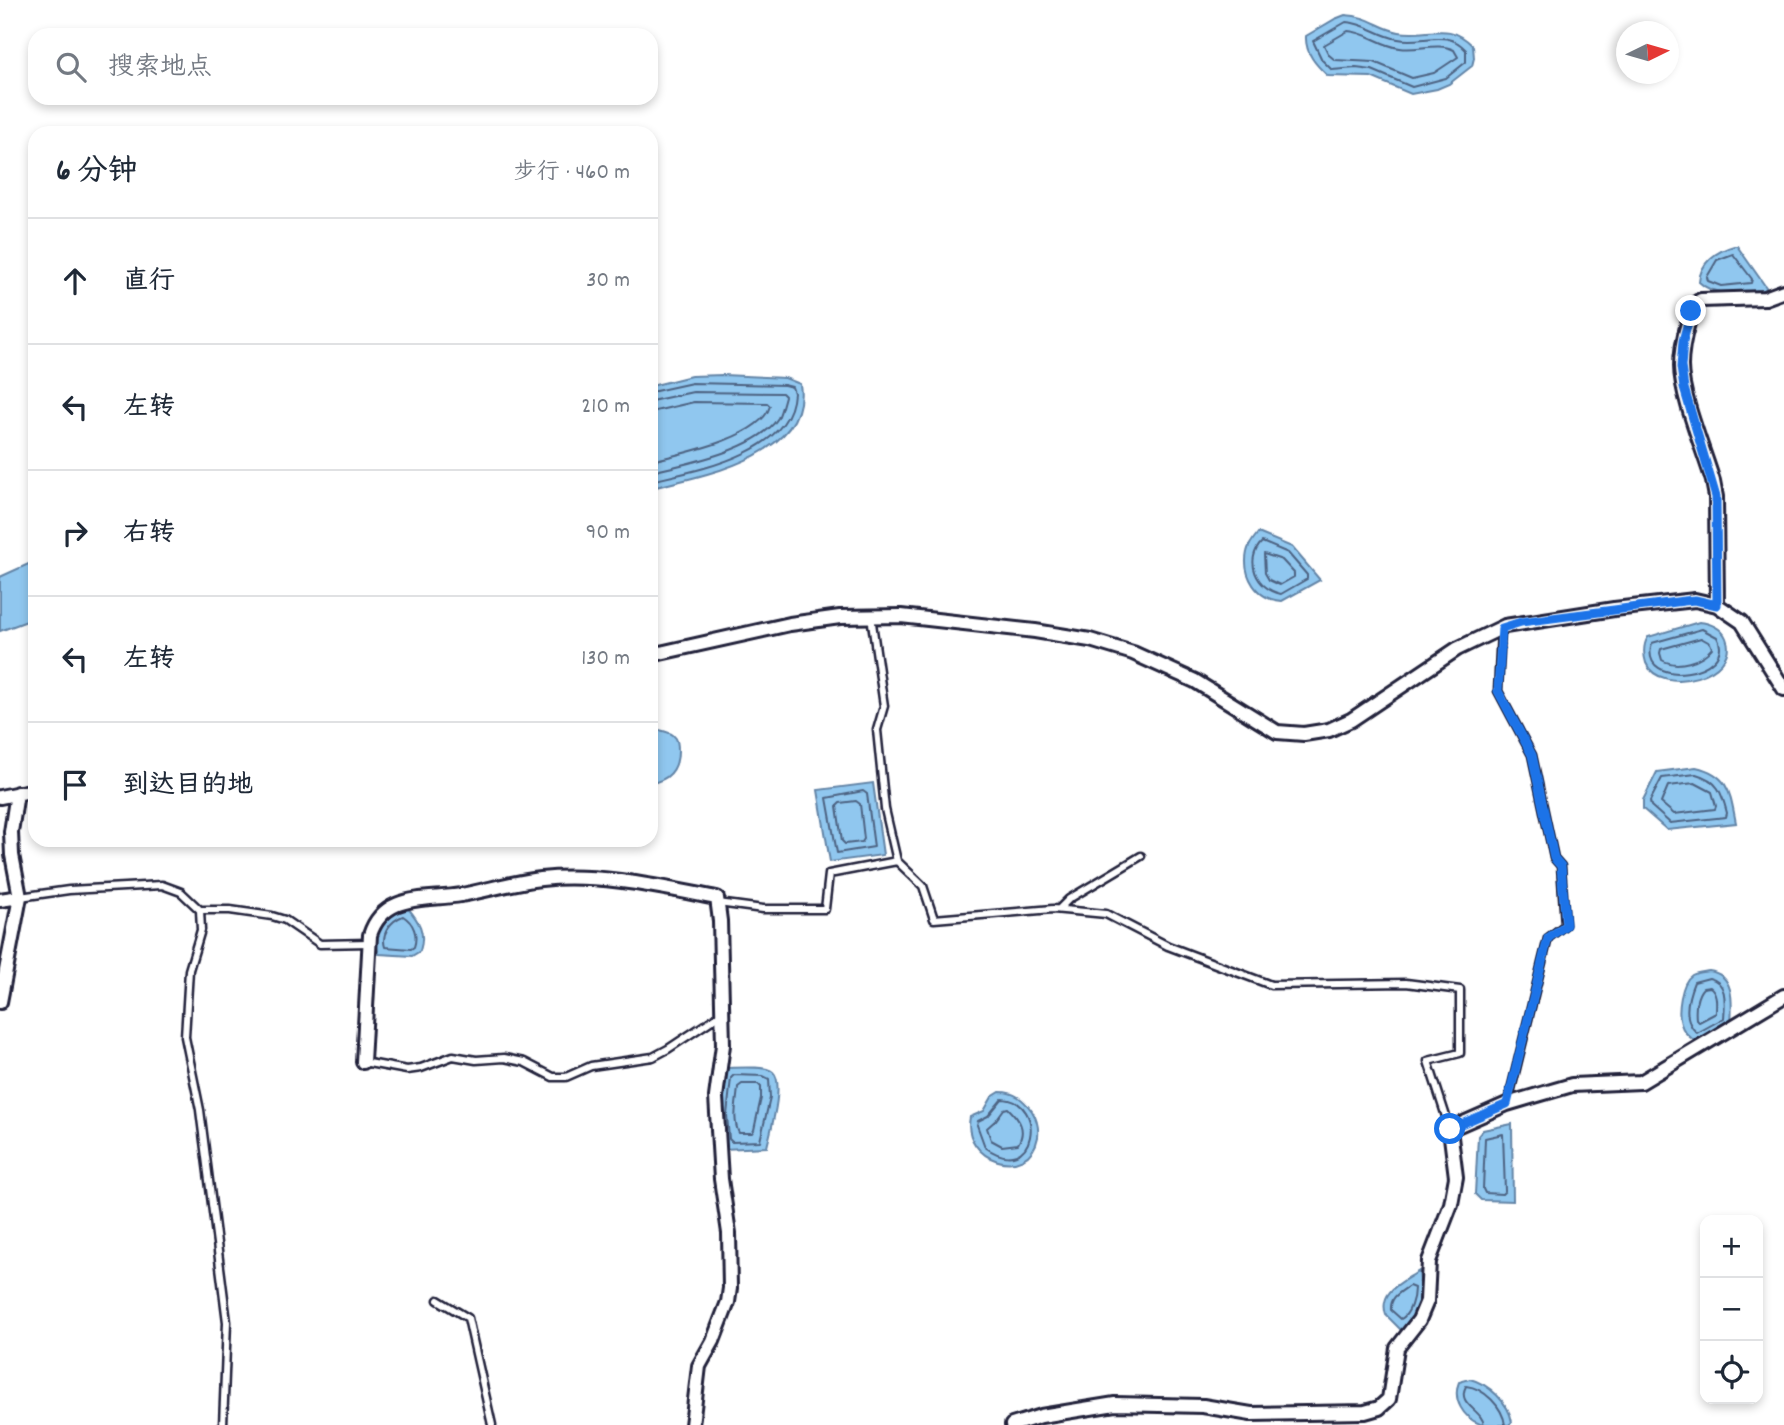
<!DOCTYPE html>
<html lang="zh">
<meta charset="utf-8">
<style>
:root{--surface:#fff;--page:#f6f6f7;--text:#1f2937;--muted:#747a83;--line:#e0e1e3}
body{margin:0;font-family:Dekko,"LXGW WenKai TC",sans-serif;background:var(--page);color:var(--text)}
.controls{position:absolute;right:21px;bottom:21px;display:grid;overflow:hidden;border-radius:14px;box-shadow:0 4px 10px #0003}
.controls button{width:63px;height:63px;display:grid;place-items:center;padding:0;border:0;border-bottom:2px solid var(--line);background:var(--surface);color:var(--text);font:35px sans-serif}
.compass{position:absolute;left:1616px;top:21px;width:63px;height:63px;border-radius:50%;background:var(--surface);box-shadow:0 4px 10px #0003;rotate:85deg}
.stop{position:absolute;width:21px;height:21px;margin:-16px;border:5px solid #1a73e8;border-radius:50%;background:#fff}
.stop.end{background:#1a73e8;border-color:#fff;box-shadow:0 2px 7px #0008}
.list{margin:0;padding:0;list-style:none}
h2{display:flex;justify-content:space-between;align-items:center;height:91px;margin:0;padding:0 28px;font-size:30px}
h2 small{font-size:23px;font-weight:400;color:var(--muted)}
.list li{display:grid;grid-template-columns:46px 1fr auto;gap:21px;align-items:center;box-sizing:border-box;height:126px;padding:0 28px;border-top:2px solid var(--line)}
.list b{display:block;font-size:26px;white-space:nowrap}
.list em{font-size:23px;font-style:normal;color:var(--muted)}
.icon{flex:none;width:38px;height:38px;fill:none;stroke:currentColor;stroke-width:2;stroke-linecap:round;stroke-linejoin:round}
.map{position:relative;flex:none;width:1784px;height:1425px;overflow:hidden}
.search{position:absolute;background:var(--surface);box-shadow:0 4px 10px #0003;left:28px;top:28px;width:630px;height:77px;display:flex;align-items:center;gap:18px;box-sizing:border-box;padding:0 24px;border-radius:21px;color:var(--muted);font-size:26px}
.panel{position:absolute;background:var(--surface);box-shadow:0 4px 10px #0003;left:28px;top:126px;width:630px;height:721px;border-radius:21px}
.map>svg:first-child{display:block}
.water{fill:#90c7ef;stroke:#6485a7;stroke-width:2}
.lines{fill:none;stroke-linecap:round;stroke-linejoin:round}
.shore{stroke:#4e6483;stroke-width:2}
.service-casing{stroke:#22223b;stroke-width:11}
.minor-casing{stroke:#22223b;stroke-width:18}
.service{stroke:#fff;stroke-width:6}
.minor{stroke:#fff;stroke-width:12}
.route{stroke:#1a73e8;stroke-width:9}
</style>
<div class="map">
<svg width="1784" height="1425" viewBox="0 0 1784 1425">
<rect width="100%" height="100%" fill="#fff"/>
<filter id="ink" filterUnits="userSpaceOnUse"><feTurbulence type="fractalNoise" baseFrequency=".0143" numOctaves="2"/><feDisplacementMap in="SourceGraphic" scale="14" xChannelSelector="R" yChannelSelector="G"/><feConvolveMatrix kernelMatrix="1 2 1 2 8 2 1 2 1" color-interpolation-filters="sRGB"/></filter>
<g filter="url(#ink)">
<path class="water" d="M1345,15C1370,16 1378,28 1399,32C1428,38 1447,19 1473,46L1474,58L1472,66L1449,84L1437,89L1411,94L1371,77L1328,76C1316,65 1305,53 1306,36L1335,19Z
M1734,246H1737L1768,290C1746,291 1716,299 1699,282C1700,263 1716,251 1734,246Z
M723,375L785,378L800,384C811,456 702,476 651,488V386L691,376Z
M1258,533L1292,547L1320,580L1282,601C1257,600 1242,576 1247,552C1248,546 1254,538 1258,533Z
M35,561V618L0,631V577Z
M1699,622C1710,623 1722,628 1726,638C1741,675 1660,697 1646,663C1643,653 1643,645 1648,637Z
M651,728C657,730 668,731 673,735C678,739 678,745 678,751C678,769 669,780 651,783Z
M1696,767C1730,775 1730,794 1736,823L1667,830L1643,809V800L1657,772Z
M873,783L883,855L830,862L818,790Z
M407,907C419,921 426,932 420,951L412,956L379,954C370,929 386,915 407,907Z
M1709,971C1736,975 1732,1004 1731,1024L1696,1042C1690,1037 1683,1032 1681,1024C1677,1012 1681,982 1692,975C1697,972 1704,972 1709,971Z
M725,1068C735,1068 766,1065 773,1072C785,1083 770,1133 767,1147L723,1149L719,1115Z
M1000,1092C1015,1092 1023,1099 1032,1111C1037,1119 1039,1127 1038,1137C1029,1183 961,1161 970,1117L984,1111L992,1097Z
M1512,1124L1513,1201L1481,1200L1475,1194L1478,1136L1483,1130Z
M1419,1271C1422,1294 1419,1314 1403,1332L1386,1315C1378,1291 1403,1282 1419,1271Z
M1470,1379C1489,1384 1509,1403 1512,1422L1509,1425C1501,1425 1487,1425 1480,1424C1463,1418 1452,1399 1459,1382Z"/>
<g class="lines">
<path class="shore" d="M1346,22C1366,23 1379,36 1398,39C1423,44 1447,28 1466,50V62L1446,78L1412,87L1372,70L1356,68L1332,70L1322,60L1313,41Z
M1348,31C1367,32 1381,46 1400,48C1418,51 1437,42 1454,50L1458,57L1434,73L1412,78L1374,62L1335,60L1329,55L1324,45Z
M1733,254L1752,279L1751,283L1721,286L1708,281L1707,277L1717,260Z
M651,392L692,383L784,385L792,387L794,393C791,454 698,470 651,481
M651,401L693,392L782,393L785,396C783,403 781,412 778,418C758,450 685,464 651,472
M651,412L694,402L767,403L770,406C761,438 680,454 651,461
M1262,542L1288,553L1307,575V579L1281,594C1256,589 1244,560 1262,542Z
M1264,554L1282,560L1294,573V577L1280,585L1269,580L1265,573Z
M1702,629L1717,637C1738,674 1637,692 1652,643Z
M1701,638L1710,643L1712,648C1702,661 1677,669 1662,660L1660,653L1661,649Z
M1696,774C1718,780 1722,793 1727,813L1726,817L1670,823L1651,806L1650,801L1662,778Z
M1695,783L1712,792L1716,806L1715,809L1674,814L1661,803L1668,786Z
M863,791L867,794L874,847L837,853L827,798Z
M856,801L860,804L864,839L862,842L845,844L842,841L837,806L840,803Z
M403,916C414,923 418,935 414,947L411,949L385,947C381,934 390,921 403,916Z
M1709,978C1728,982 1725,1003 1724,1018L1697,1033C1682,1020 1687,999 1694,982Z
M1703,988L1710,987C1718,993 1716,1004 1716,1013L1699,1022L1696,1019C1695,1009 1696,995 1703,988Z
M734,1075L763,1076L769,1079L770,1098L760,1141L732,1142L729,1139L727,1115L731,1078Z
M742,1084H758L761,1087V1098L754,1130L752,1133H739C732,1120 737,1102 738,1087Z
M1002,1099C1048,1100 1036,1184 985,1147L977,1125L978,1121L988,1116Z
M1008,1108C1019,1119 1027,1129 1018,1144L1002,1146L991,1140L987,1128L996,1120L1004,1109Z
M1503,1134L1505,1191L1502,1194L1485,1193L1483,1189L1485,1138Z
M1409,1286L1414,1288C1414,1298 1410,1314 1401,1319L1391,1310C1390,1297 1399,1293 1409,1286Z
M1484,1425C1482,1409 1456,1405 1466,1386C1484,1388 1503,1407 1505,1425"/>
<g class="service-casing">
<path id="service" d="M871,616L884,706L877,730L885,809L897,861L923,886L934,919L1053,909L1106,914L1168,946L1271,985L1406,983L1460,990V1053L1428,1061L1450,1129
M1501,630L1498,691L1532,755L1554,858L1561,866L1565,925L1548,938L1508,1102
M20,897L69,890L162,885L181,892L200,910H230L272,916L285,920L320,944L370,943
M718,903L763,909H825L829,874L897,861
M1059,909L1069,899L1141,856
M200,910L201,930L189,970L185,1037L200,1110L227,1322L223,1425
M363,1062L407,1070L421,1068L453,1056L476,1060L504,1058L524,1062L553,1077H566L591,1066L653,1057L668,1049L721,1014
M438,1300L468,1318L492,1425"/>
</g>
<g class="minor-casing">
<path id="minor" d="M1717,605L1716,497L1713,481C1704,451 1681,396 1681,366C1681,351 1684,337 1688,323C1691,314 1692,304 1701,300L1765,298L1784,291
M651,655L790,624L840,617L901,616L1035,631L1090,640L1133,653L1195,681L1277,732L1304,734L1329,730L1351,720L1457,649L1505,626L1614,609L1695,600L1717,605L1742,622L1784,689
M0,797L35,790
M0,900L20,897
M0,1002L20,897L12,855L11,832L17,793
M363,1062L370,935C384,892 426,901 461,895C488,890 514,882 541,879C600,873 660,887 717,898L720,921L723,1045L716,1097L721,1179L729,1233L730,1288L728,1302L713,1341L699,1366L692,1425
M1012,1425L1041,1416L1115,1404L1203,1406L1251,1414L1365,1412L1379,1408L1389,1399L1397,1348L1419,1320L1427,1301L1429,1261L1451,1204L1456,1177L1450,1129L1507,1104L1572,1085L1641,1082L1784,996"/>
</g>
<use href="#service" class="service"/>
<use href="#minor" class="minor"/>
</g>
</g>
<g class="lines" filter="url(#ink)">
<path class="route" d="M1450,1129L1507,1104L1548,938L1566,925L1561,866L1554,858L1532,755L1498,691L1502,628L1521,622L1684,601L1695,600L1717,605L1716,497L1684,388L1681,367L1683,341L1691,311"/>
</g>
</svg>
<div class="controls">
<button>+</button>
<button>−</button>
<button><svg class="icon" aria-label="locate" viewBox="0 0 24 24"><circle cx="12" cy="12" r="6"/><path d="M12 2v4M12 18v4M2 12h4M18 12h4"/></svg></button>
</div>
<svg class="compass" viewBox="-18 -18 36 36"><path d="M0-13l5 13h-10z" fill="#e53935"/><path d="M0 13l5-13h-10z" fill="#747a83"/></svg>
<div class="stop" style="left:1450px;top:1129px"></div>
<div class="stop end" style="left:1691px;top:311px"></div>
<div class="search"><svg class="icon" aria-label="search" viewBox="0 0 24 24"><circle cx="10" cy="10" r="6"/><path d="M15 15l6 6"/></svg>搜索地点</div>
<section class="panel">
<h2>6 分钟<small>步行 · 460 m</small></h2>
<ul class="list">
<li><svg class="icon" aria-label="ahead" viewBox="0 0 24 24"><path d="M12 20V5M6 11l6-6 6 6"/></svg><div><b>直行</b></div><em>30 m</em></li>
<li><svg class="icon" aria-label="left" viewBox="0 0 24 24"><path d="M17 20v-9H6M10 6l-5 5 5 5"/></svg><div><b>左转</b></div><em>210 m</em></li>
<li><svg class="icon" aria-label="right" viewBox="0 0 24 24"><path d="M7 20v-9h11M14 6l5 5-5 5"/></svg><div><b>右转</b></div><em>90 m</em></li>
<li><svg class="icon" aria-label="left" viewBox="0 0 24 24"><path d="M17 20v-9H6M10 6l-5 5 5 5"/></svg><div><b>左转</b></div><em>130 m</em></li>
<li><svg class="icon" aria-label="arrive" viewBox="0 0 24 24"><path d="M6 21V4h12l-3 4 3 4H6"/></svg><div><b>到达目的地</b></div></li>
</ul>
</section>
</div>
